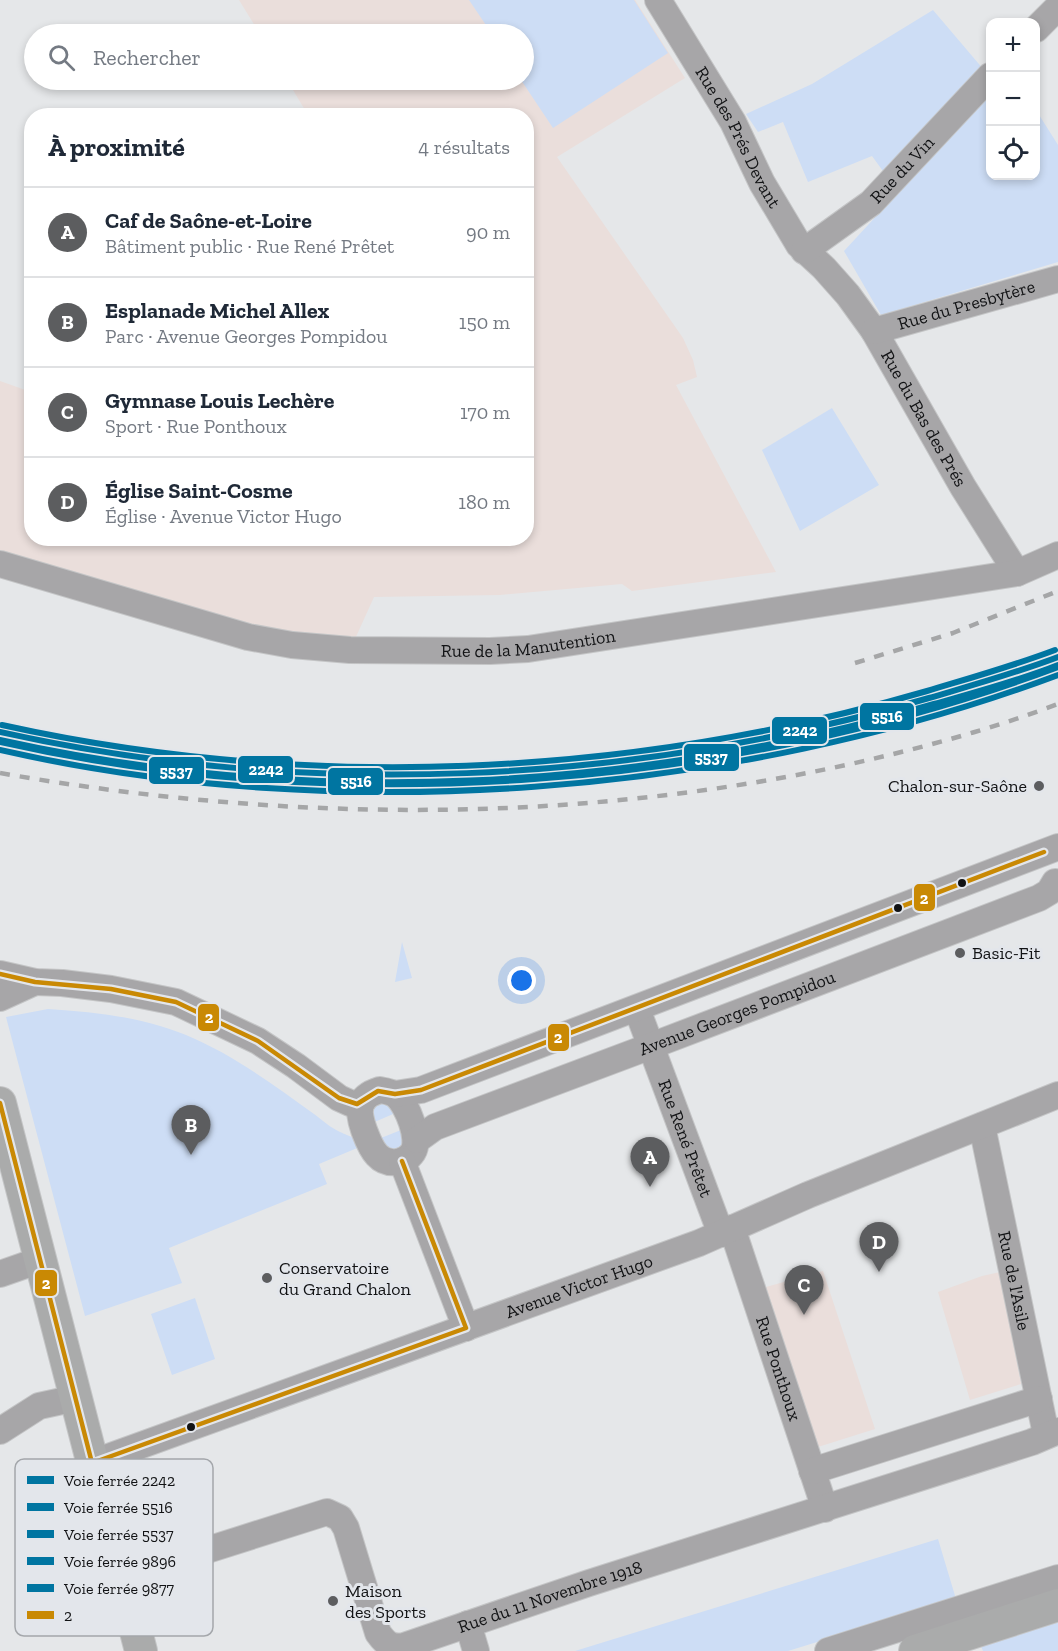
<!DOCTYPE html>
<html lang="fr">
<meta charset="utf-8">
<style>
:root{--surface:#fff;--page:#f2f2f3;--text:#1f2937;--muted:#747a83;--line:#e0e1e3;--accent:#5c5d5f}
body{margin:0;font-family:"Zilla Slab",serif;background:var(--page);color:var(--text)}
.controls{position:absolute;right:18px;top:18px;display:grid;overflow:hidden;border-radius:12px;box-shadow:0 3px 9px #0003}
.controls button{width:54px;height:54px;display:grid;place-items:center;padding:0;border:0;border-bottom:2px solid var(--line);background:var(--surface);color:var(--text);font:30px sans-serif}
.you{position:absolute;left:522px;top:981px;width:21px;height:21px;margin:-15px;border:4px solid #fff;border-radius:50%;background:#1a73e8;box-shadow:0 0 0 9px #1a73e833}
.badge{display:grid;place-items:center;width:39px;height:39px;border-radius:50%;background:var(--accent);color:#fff;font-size:20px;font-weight:700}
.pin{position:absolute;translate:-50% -50px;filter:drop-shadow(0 2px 3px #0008)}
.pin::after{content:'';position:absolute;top:32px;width:21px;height:18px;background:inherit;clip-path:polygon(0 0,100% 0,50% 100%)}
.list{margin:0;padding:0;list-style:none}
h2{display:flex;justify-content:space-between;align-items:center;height:78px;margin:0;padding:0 24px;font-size:26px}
h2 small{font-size:20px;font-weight:400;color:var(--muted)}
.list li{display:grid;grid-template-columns:39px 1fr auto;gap:18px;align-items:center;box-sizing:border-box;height:90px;padding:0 24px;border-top:2px solid var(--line)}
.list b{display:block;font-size:22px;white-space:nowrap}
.list p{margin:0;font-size:20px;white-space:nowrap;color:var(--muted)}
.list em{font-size:20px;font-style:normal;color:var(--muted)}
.icon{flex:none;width:33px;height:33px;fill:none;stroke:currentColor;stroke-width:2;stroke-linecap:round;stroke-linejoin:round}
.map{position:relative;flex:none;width:1058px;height:1651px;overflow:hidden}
.search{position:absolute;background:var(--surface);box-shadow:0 3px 9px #0003;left:24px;top:24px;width:510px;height:66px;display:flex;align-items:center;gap:15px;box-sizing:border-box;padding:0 21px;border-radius:33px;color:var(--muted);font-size:22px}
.panel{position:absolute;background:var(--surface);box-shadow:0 3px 9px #0003;left:24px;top:108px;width:510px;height:438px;border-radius:24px}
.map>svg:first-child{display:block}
.education{fill:#eadedb}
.green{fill:#cdddf5}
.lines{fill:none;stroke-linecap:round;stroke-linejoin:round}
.minor-casing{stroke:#c4c5c6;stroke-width:28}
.major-casing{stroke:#c4c5c6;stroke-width:34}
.minor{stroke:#a7a6a8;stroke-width:26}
.major{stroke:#aaabab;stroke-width:32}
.rail{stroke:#a5a6a7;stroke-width:4.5;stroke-dasharray:10 10;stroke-linecap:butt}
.bus-1-casing{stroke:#e3e6eb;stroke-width:9}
.bus-1{stroke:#c98904;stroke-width:4.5}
.rail-1-casing{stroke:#e3e6eb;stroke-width:10}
.rail-2-casing{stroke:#e3e6eb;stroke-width:10}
.rail-3-casing{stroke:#e3e6eb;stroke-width:10}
.rail-4-casing{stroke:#e3e6eb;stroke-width:10}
.rail-5-casing{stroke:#e3e6eb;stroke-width:10}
.rail-1{stroke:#0075a1;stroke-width:6}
.rail-2{stroke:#0075a1;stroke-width:6}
.rail-3{stroke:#0075a1;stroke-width:6}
.rail-4{stroke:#0075a1;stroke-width:6}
.rail-5{stroke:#0075a1;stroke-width:6}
.poi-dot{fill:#5c5d5f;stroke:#e3e6eb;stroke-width:2}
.bus-dot{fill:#121315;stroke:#e3e6eb;stroke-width:2}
.labels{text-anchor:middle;stroke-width:6;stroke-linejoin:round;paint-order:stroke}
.street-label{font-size:18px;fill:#121315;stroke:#e3e6eb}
.poi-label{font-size:18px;fill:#121315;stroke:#e3e6eb;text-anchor:start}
.key{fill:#e3e6eb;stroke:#a4a7ab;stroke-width:1.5}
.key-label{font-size:16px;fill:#121315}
.line-badge{stroke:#e3e6eb;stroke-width:2}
.badge-label{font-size:16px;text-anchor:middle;font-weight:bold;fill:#fff}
</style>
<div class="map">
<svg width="1058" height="1651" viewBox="0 0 1058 1651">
<rect width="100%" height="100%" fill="#e5e7e9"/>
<path class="education" d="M239,0H635L685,78L557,157L683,338L693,360L697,377L676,385L776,572L632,591L622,584L500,595L374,597L355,639L297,635L151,600L0,555V381L31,392L32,538H526V116L308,115L287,80H524V34H260Z
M823,1271L875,1429L818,1447L766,1287Z
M1000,1272L1021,1384L970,1400L938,1292L982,1276Z"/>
<path class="green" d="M469,0H634L668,53L553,128L521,80H524V34H492Z
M933,10L984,70L888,178L872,156L808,182L783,122L758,132L746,114L812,84Z
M990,93V176H1036V110L1058,145V262L881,315L844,251Z
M832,408L879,485L800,531L762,450Z
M402,942L412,978L395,982Z
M48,1009C95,1012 142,1017 186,1035C232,1054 274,1085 314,1114C322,1120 331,1128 340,1132C351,1137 353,1136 362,1146L319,1164L327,1184L169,1248L182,1283L85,1316L6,1017Z
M380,1098L400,1111L370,1124L368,1108Z
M406,1128L409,1137L396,1153L376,1140Z
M195,1298L215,1359L172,1375L151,1314Z
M938,1539L956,1599L788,1651H575Z
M1058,1614V1651H983L981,1646Z"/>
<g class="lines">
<g class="minor-casing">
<g id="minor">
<path id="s1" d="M658,0L733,122L762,183L799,245L824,268L848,295L874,331L963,487L1017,573"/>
<path d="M1036,29L1058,7"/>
<path id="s2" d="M804,251L871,203L990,76"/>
<path id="s3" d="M874,331L1058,279"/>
<path id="s4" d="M0,564L248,637L292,645L350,650L490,651L528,649L1017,573L1058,555"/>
<path d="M0,974L35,982L62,983L111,989L176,1002L258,1041L296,1066L339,1098L350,1103L357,1104L363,1101"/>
<path d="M0,998L35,982"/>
<path id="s5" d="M637,1009L721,1234"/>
<path d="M380,1090C387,1091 392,1092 397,1096C407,1105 421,1139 413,1152C405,1164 387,1166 377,1155C371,1149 367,1138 364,1130C357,1110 357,1097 380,1090Z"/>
<path d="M395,1094L421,1090L1058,847"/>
<path id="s6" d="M982,1126L1046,1434"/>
<path id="s7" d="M417,1140L435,1127L651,1046L1039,898L1049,892L1055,882"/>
<path d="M402,1161L466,1328"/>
<path id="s8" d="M732,1228L825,1509"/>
<path d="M0,1274L40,1260"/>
<path d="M0,1431L39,1406L76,1398"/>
<path id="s9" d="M92,1463L699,1243L808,1195L1058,1095"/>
<path d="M812,1471L1039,1399"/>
<path id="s10" d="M122,1577L327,1512L340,1518L346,1528L378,1633C386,1644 391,1648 404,1646L589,1583L1032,1442L1058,1431"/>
<path d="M468,1624L476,1651"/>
<path d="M828,1651L1058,1578"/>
</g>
</g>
<g class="major-casing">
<path id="major" d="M0,1103L141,1651
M915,1651L1058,1605"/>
</g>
<use href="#minor" class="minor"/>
<use href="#major" class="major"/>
<path class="rail" d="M855,663L953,633L1058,591
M0,773C279,822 569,825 846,765C918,749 989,730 1058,704"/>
<g class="bus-1-casing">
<path id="bus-1" d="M0,974L35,982L111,989L176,1002L258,1041L339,1098L357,1104L378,1091L395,1094
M395,1094L421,1090L1044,852
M0,1103L92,1463
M402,1161L466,1328
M92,1463L466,1328"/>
</g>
<use href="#bus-1" class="bus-1"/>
<g class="rail-1-casing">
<path id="rail-1" d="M0,732C305,800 630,785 929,698C973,685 1016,673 1058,657"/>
</g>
<g class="rail-2-casing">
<path id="rail-2" d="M0,740C306,808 634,792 934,704C976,692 1018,681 1058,665"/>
</g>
<g class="rail-3-casing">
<path id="rail-3" d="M0,742C338,819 734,789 1058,667"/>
</g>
<g class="rail-4-casing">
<path id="rail-4" d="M2,725C305,792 629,778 927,691C970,678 1013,666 1055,650"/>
</g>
<g class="rail-5-casing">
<path id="rail-5" d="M0,750C337,827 735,796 1058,675"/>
</g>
<use href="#rail-1" class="rail-1"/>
<use href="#rail-2" class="rail-2"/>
<use href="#rail-3" class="rail-3"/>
<use href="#rail-4" class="rail-4"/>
<use href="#rail-5" class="rail-5"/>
</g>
<g class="poi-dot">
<circle cx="1039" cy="786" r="6"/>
<circle cx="960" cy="953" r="6"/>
<circle cx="267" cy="1278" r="6"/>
<circle cx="333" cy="1601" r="6"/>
</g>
<g class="bus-dot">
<circle cx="962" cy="883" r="5"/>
<circle cx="898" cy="908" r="5"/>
<circle cx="191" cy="1427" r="5"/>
</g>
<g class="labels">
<g class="street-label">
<text dy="6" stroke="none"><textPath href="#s1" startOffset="159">Rue des Prés Devant</textPath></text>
<text dy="6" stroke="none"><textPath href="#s2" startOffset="128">Rue du Vin</textPath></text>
<text dy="6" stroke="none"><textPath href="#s3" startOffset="96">Rue du Presbytère</textPath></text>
<text dy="6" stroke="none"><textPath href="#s1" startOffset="498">Rue du Bas des Prés</textPath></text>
<text dy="6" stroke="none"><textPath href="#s4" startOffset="540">Rue de la Manutention</textPath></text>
<text dy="6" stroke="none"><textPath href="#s7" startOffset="345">Avenue Georges Pompidou</textPath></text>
<text dy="6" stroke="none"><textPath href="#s5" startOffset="138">Rue René Prêtet</textPath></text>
<text dy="6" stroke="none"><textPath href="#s6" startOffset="158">Rue de l'Asile</textPath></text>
<text dy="6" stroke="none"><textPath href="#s9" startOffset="518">Avenue Victor Hugo</textPath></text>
<text dy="6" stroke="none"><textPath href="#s8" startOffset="148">Rue Ponthoux</textPath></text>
<text dy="6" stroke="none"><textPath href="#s10" startOffset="536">Rue du 11 Novembre 1918</textPath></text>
</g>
<g class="poi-label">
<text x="1027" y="792" text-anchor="end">Chalon-sur-Saône</text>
<text x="972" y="959">Basic-Fit</text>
<text x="279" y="1274">Conservatoire<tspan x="279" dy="21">du Grand Chalon</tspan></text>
<text x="345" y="1597">Maison<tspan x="345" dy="21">des Sports</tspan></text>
</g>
</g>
<rect x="15" y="1459" width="198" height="177" rx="9" class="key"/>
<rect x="27" y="1476" width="27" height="8" fill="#0075a1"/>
<rect x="27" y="1503" width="27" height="8" fill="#0075a1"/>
<rect x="27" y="1530" width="27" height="8" fill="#0075a1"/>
<rect x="27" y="1557" width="27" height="8" fill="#0075a1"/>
<rect x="27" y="1584" width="27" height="8" fill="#0075a1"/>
<rect x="27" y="1611" width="27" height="8" fill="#c98904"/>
<g class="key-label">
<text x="64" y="1486">Voie ferrée 2242</text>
<text x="64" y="1513">Voie ferrée 5516</text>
<text x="64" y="1540">Voie ferrée 5537</text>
<text x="64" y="1567">Voie ferrée 9896</text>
<text x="64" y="1594">Voie ferrée 9877</text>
<text x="64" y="1621">2</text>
</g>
<g class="line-badge">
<rect x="859" y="702" width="56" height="29" rx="6" fill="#0075a1"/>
<rect x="771" y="716" width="57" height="29" rx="6" fill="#0075a1"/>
<rect x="683" y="743" width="57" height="29" rx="6" fill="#0075a1"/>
<rect x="237" y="755" width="57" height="29" rx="6" fill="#0075a1"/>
<rect x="148" y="756" width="57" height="29" rx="6" fill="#0075a1"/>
<rect x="327" y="767" width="57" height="29" rx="6" fill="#0075a1"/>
<rect x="913" y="883" width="23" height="29" rx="6" fill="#c98904"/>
<rect x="197" y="1003" width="23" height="29" rx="6" fill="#c98904"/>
<rect x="547" y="1023" width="23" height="29" rx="6" fill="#c98904"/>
<rect x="34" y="1269" width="24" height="28" rx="6" fill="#c98904"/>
</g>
<g class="badge-label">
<text x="887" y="722">5516</text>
<text x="800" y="736">2242</text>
<text x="711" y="763">5537</text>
<text x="266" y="775">2242</text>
<text x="176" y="777">5537</text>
<text x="356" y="787">5516</text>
<text x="924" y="904">2</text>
<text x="209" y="1023">2</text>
<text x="558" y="1043">2</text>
<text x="46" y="1289">2</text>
</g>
</svg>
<div class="controls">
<button>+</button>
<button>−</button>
<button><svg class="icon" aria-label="locate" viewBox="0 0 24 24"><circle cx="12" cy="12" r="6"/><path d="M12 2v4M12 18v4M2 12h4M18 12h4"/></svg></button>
</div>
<div class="you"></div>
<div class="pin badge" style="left:650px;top:1187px">A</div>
<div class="pin badge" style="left:191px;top:1155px">B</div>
<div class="pin badge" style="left:804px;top:1315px">C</div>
<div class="pin badge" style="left:879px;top:1272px">D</div>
<div class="search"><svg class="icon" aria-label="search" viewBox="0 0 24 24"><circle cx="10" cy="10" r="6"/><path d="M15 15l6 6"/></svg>Rechercher</div>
<section class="panel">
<h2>À proximité<small>4 résultats</small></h2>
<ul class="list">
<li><span class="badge">A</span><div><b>Caf de Saône-et-Loire</b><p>Bâtiment public · Rue René Prêtet</p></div><em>90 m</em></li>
<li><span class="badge">B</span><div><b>Esplanade Michel Allex</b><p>Parc · Avenue Georges Pompidou</p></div><em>150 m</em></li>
<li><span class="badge">C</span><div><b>Gymnase Louis Lechère</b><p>Sport · Rue Ponthoux</p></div><em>170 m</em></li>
<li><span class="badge">D</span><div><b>Église Saint-Cosme</b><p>Église · Avenue Victor Hugo</p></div><em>180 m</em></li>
</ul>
</section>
</div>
